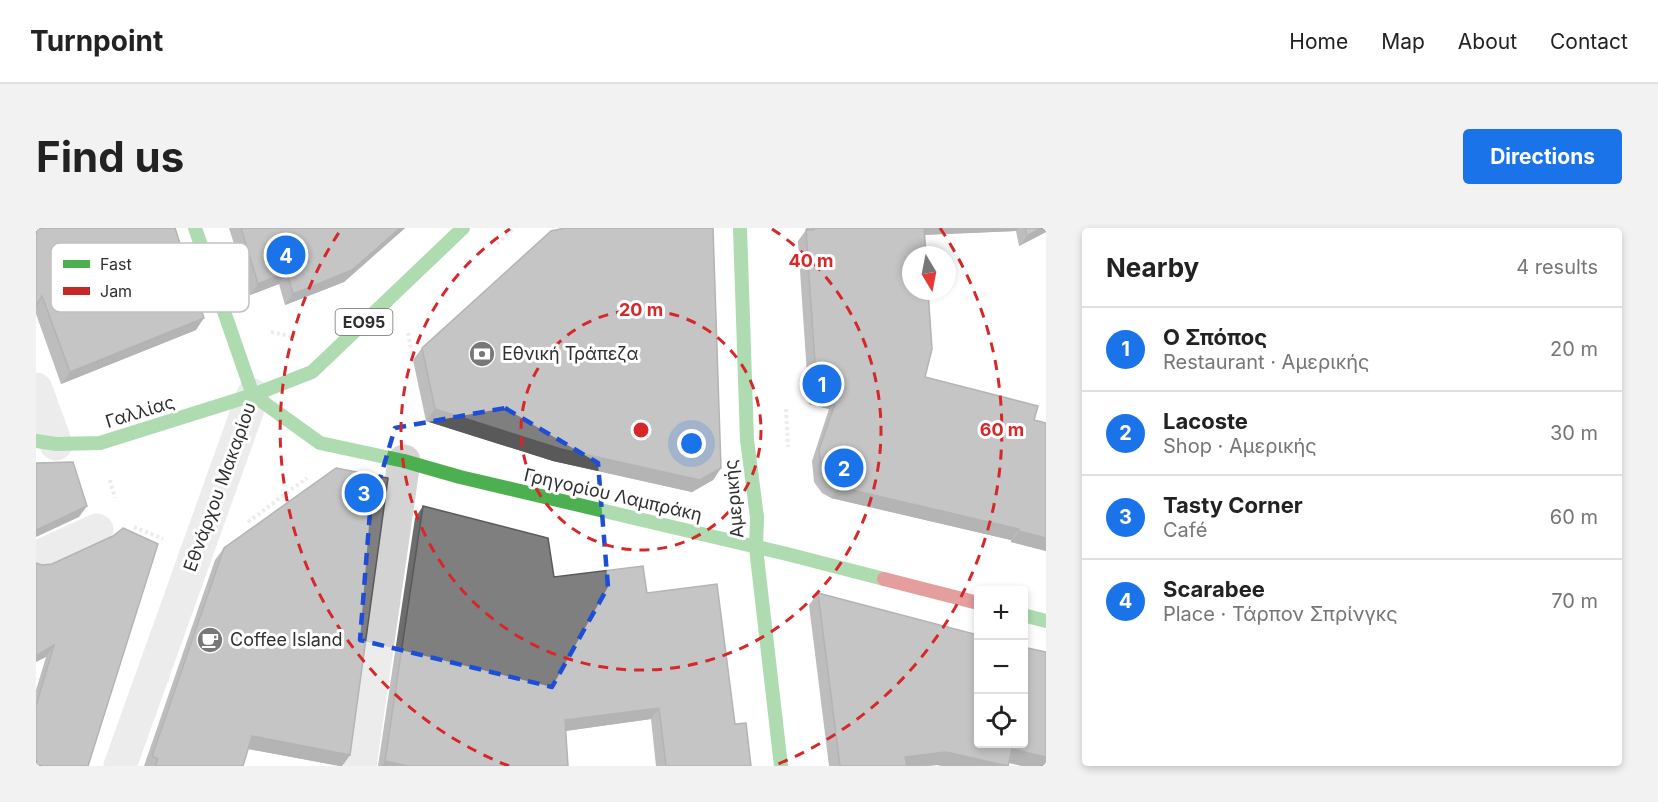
<!DOCTYPE html>
<meta charset="utf-8">
<style>
:root{--surface:#fff;--page:#f2f2f2;--text:#222;--muted:#767676;--line:#e0e0e0;--accent:#1a73e8}
body{margin:0;font-family:Inter,sans-serif;background:var(--page);color:var(--text)}
.controls{position:absolute;right:18px;bottom:18px;display:grid;overflow:hidden;border-radius:6px;box-shadow:0 3px 9px #0003}
.controls button{width:54px;height:54px;display:grid;place-items:center;padding:0;border:0;border-bottom:2px solid var(--line);background:var(--surface);color:var(--text);font:30px sans-serif}
.compass{position:absolute;left:866px;top:18px;width:54px;height:54px;border-radius:50%;background:var(--surface);box-shadow:0 3px 9px #0003;rotate:170deg}
.you{position:absolute;left:656px;top:216px;width:21px;height:21px;margin:-15px;border:4px solid #fff;border-radius:50%;background:#1a73e8;box-shadow:0 0 0 9px #1a73e833}
.badge{display:grid;place-items:center;width:39px;height:39px;border-radius:50%;background:var(--accent);color:#fff;font-size:20px;font-weight:700}
.pin{position:absolute;translate:-50% -50%;border:3px solid #fff;box-shadow:0 2px 6px #0006}
.list{margin:0;padding:0;list-style:none}
h2{display:flex;justify-content:space-between;align-items:center;height:78px;margin:0;padding:0 24px;font-size:26px}
h2 small{font-size:20px;font-weight:400;color:var(--muted)}
.list li{display:grid;grid-template-columns:39px 1fr auto;gap:18px;align-items:center;box-sizing:border-box;height:84px;padding:0 24px;border-top:2px solid var(--line)}
.list b{display:block;font-size:22px;white-space:nowrap}
.list p{margin:0;font-size:20px;white-space:nowrap;color:var(--muted)}
.list em{font-size:20px;font-style:normal;color:var(--muted)}
.icon{flex:none;width:33px;height:33px;fill:none;stroke:currentColor;stroke-width:2;stroke-linecap:round;stroke-linejoin:round}
.map{position:relative;flex:none;width:1010px;height:538px;overflow:hidden;border-radius:6px}
header{display:flex;align-items:center;gap:36px;box-sizing:border-box;height:84px;padding:0 30px;background:var(--surface);border-bottom:2px solid var(--line)}
header strong{font-size:28px}
nav{display:flex;gap:33px;margin-inline-start:auto;font-size:21px}
.intro{display:flex;align-items:center;justify-content:space-between;box-sizing:border-box;height:144px;padding:0 36px}
h1{margin:0;font-size:42px}
.button{padding:15px 27px;border-radius:6px;background:var(--accent);color:#fff;font-size:21px;font-weight:700}
main{display:flex;gap:36px;padding:0 36px}
aside{flex:1;background:var(--surface);border-radius:6px;box-shadow:0 3px 9px #0003}
.map>svg:first-child{display:block}
.lines{fill:none;stroke-linecap:round;stroke-linejoin:round}
.path{stroke:#d4d4d4;stroke-width:4;stroke-dasharray:3 3;stroke-linecap:butt}
.street{stroke:#d4d4d4;stroke-width:33}
.fast{stroke:#4caf50;stroke-width:14}
.jam{stroke:#c62828;stroke-width:14}
.wall{fill:#6d6d6d}
.shaded-wall{fill:#595959}
.building{fill:#7f7f7f;stroke:#595959;stroke-width:1.5}
.marked{fill:none;stroke:#1d4ed8;stroke-width:4.5;stroke-dasharray:12 8;stroke-linejoin:round}
.ring{fill:none;stroke:#d62828;stroke-width:3;stroke-dasharray:10 8}
.labels{text-anchor:middle;stroke-width:6;stroke-linejoin:round;paint-order:stroke}
.shield{fill:#fff;stroke:#6d6d6d;stroke-width:1.5}
.shield-label{font-size:16px;font-weight:bold;fill:#2f2f2f}
.poi-label{font-size:18px;fill:#2f2f2f;stroke:#fff;text-anchor:start}
.street-label{font-size:18px;fill:#2f2f2f;stroke:#fff}
.key{fill:#fff;stroke:#c1c1c1;stroke-width:1.5}
.key-label{font-size:16px;fill:#2f2f2f}
.centre{fill:#d62828;stroke:#fff;stroke-width:3}
.ring-label{font-size:18px;text-anchor:middle;font-weight:bold;fill:#d62828;stroke:#fff;stroke-width:6;stroke-linejoin:round;paint-order:stroke}
</style>
<header>
<strong>Turnpoint</strong>
<nav><a>Home</a><a>Map</a><a>About</a><a>Contact</a></nav>
</header>
<div class="intro"><h1>Find us</h1><a class="button">Directions</a></div>
<main>
<div class="map">
<svg width="1010" height="538" viewBox="0 0 1010 538">
<rect width="100%" height="100%" fill="#fff"/>
<g class="lines">
<path class="path" d="M461,16L478,0
M235,104L257,109
M372,105L378,136
M750,181L752,219
M74,252L79,270
M212,294L271,250
M98,299L127,311"/>
<path class="street" d="M0,161L20,216
M0,330L61,302
M84,538L217,167
M324,538L368,233"/>
<path class="fast" d="M159,0L217,167L284,215L368,233L424,249L751,326L848,351
M704,0L711,212L721,289L720,320L745,538
M0,213L20,216L64,215L217,167L276,144L427,0
M987,387L1010,393"/>
<path class="jam" d="M848,351L942,375"/>
</g>
<path class="wall" d="M0,0L160,102L25,156L0,86Z
M193,0H369L308,54L249,77L243,56L214,67Z
M770,0H1010V4L983,18L980,3L889,7V149L998,192L1010,323L975,314V312L795,270L786,265L778,254L776,233L793,181L773,176L762,13L770,2Z
M386,120L685,240L677,252L656,264L517,233L390,193L377,132Z
M387,278L518,349L611,365L699,496L715,538H620L615,491L530,503L532,538H342L379,290Z
M188,320L314,527L306,538L212,521L207,538H108L179,332Z
M0,335L52,538H0V462L10,429Z
M782,365L1010,538H986L973,535L972,538H907L901,537L890,538H793L773,377Z"/>
<path class="shaded-wall" d="M364,0H369L308,54L249,77L257,66Z
M885,0H983L980,3L880,7Z
M1005,0H1010V4L983,18L991,8Z
M251,44L243,56L214,67L222,56Z
M168,90L160,102L25,156L34,144Z
M781,165L801,170L793,181L773,176Z
M399,181L685,240L677,252L656,264L517,233L390,193Z
M803,259L983,301L975,312L795,270Z
M51,278L43,289L0,309V302Z
M983,303L1010,310V323L975,314Z
M18,417L10,429L0,434V428Z
M623,480L615,491L521,504L529,492Z
M216,508L314,527L306,538H303L207,520Z
M976,521L1010,529V538H986L967,533Z
M910,524L970,538H907L901,537L890,538H863L869,529Z
M349,533L372,538H346Z"/>
<path class="building" d="M0,0H139L168,90L34,144L6,68L0,78Z
M205,0H364L316,42L257,66L251,44L222,56Z
M529,0H677L685,240L664,252L525,221L399,181L386,120L515,3Z
M778,0H888L890,27H875V63H892L896,121L889,149L1002,178L998,192L1010,195V310L983,303V301L803,259L794,254L786,243L783,222L801,170L781,165L770,2H778Z
M989,0H1005L991,8Z
M37,234L51,278L0,302V235Z
M300,240L352,250L314,527L216,508L207,538H119L122,531L116,528L188,320Z
M387,278L512,310L518,349L607,338L611,365L681,356L699,496L710,495L715,538H630L623,480L529,492L532,538H372L349,533Z
M87,300L122,316L52,538H0V478L18,417L0,428V335L6,337L16,336L77,308Z
M782,365L942,407V516H987V419L1010,424V529L976,521L972,538L910,524L869,529L871,538H804Z"/>
<path d="M0 0H1010V538H0ZM469,180L562,235L572,359L516,459L324,412L334,284L359,200Z" fill="#fff" fill-opacity=".55" fill-rule="evenodd"/>
<path class="marked" d="M469,180L562,235L572,359L516,459L324,412L334,284L359,200Z"/>
<g class="ring">
<circle cx="605" cy="202" r="120"/>
<path d="M736 1A240 240 0 1 1 474 1"/>
<path d="M473 538A361 361 0 0 1 306 0M904 0A361 361 0 0 1 737 538"/>
</g>
<defs>
<g id="bank-disc" transform="scale(1.35)"><circle r="9.5" fill="#787878" stroke="#fff"/><path d="M-6-4H6V4H-6ZM0-2.3a2.3 2.3 0 1 0 0 4.6a2.3 2.3 0 1 0 0-4.6Z" fill="#fff"/></g>
<g id="cafe-disc" transform="scale(1.35)"><circle r="9.5" fill="#787878" stroke="#fff"/><path d="M-5.5-4.5H6V0H3Q3 3.5 0 3.5H-2.5Q-5.5 3.5-5.5 0ZM3-3.2v2h1.7v-2ZM-6 4.5H4V6H-6Z" fill="#fff"/></g>
</defs>
<g fill-rule="evenodd">
<use href="#bank-disc" x="446" y="126"/>
<use href="#cafe-disc" x="174" y="412"/>
</g>
<g class="labels">
<rect class="shield" x="299.5" y="81" width="57" height="26" rx="4.5"/>
<g class="shield-label">
<text x="328" y="100">ΕΟ95</text>
</g>
<g class="poi-label">
<text x="466" y="132">Εθνική Τράπεζα</text>
<text x="194" y="418">Coffee Island</text>
</g>
<g class="street-label">
<text transform="translate(104 184) rotate(-17)" y="6">Γαλλίας</text>
<text transform="translate(184 259) rotate(-70)" y="6">Εθνάρχου Μακαρίου</text>
<text transform="translate(577 267) rotate(13)" y="6">Γρηγορίου Λαμπράκη</text>
<text transform="translate(698 271) rotate(-95)" y="6">Αμερικής</text>
</g>
</g>
<rect x="15" y="15" width="198" height="69" rx="9" class="key"/>
<rect x="27" y="32" width="27" height="8" fill="#4caf50"/>
<rect x="27" y="59" width="27" height="8" fill="#c62828"/>
<g class="key-label">
<text x="64" y="42">Fast</text>
<text x="64" y="69">Jam</text>
</g>
<circle cx="605" cy="202" r="9" class="centre"/>
<g class="ring-label">
<text x="775" y="39">40 m</text>
<text x="605" y="88">20 m</text>
<text x="966" y="208">60 m</text>
</g>
</svg>
<div class="controls">
<button>+</button>
<button>−</button>
<button><svg class="icon" aria-label="locate" viewBox="0 0 24 24"><circle cx="12" cy="12" r="6"/><path d="M12 2v4M12 18v4M2 12h4M18 12h4"/></svg></button>
</div>
<svg class="compass" viewBox="-18 -18 36 36"><path d="M0-13l5 13h-10z" fill="#e53935"/><path d="M0 13l5-13h-10z" fill="#767676"/></svg>
<div class="you"></div>
<div class="pin badge" style="left:786px;top:156px">1</div>
<div class="pin badge" style="left:808px;top:240px">2</div>
<div class="pin badge" style="left:328px;top:265px">3</div>
<div class="pin badge" style="left:250px;top:27px">4</div>
</div>
<aside>
<h2>Nearby<small>4 results</small></h2>
<ul class="list">
<li><span class="badge">1</span><div><b>Ο Σπόπος</b><p>Restaurant · Αμερικής</p></div><em>20 m</em></li>
<li><span class="badge">2</span><div><b>Lacoste</b><p>Shop · Αμερικής</p></div><em>30 m</em></li>
<li><span class="badge">3</span><div><b>Tasty Corner</b><p>Café</p></div><em>60 m</em></li>
<li><span class="badge">4</span><div><b>Scarabee</b><p>Place · Τάρπον Σπρίνγκς</p></div><em>70 m</em></li>
</ul>
</aside>
</main>
